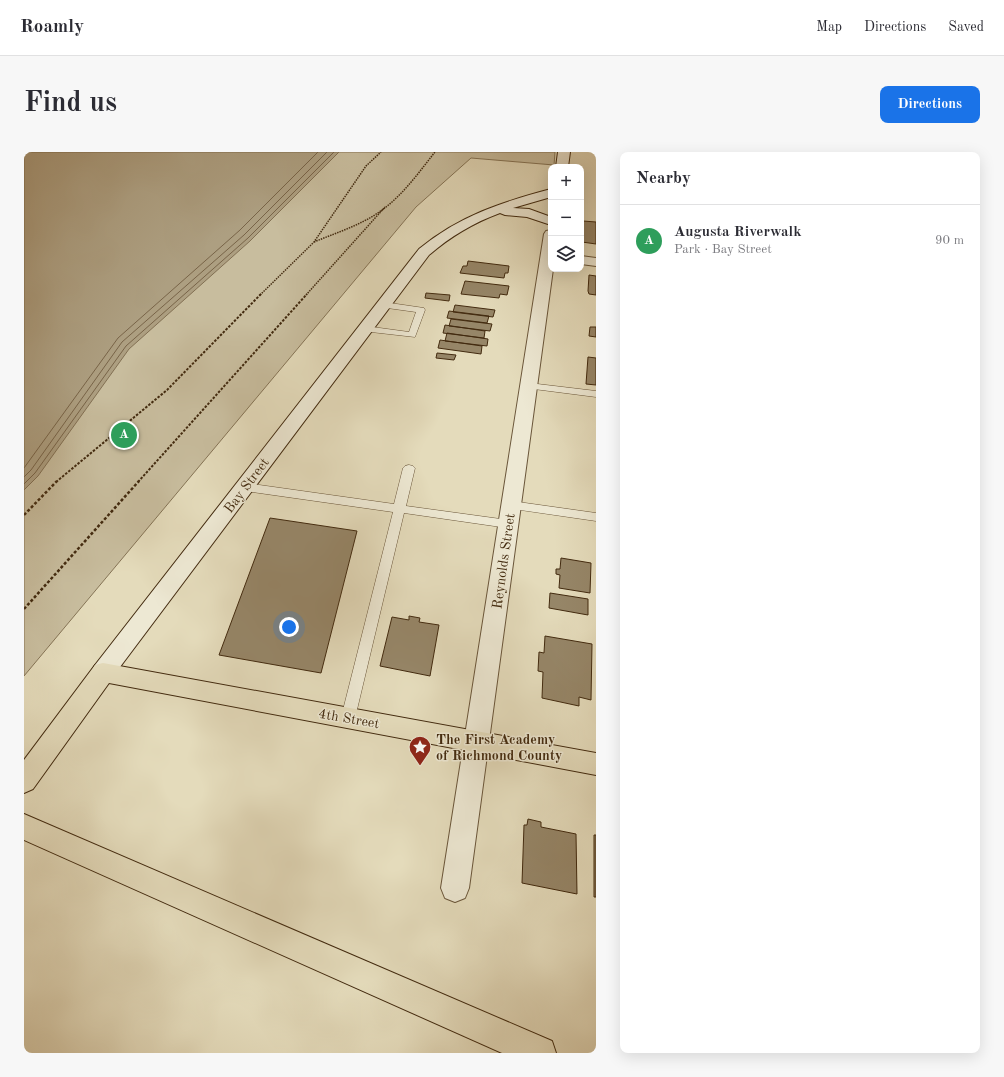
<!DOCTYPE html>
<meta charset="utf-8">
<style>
:root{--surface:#fff;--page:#f7f7f7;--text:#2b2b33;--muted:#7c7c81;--line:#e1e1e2;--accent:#1a73e8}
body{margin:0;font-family:"Old Standard TT",serif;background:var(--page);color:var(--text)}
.controls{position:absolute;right:12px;top:12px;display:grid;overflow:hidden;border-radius:8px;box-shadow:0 4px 16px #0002}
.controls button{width:36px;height:36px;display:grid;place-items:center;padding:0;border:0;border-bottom:1px solid var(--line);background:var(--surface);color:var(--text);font:20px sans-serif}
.you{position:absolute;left:265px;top:475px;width:14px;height:14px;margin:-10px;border:3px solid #fff;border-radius:50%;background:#1a73e8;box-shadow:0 0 0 6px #1a73e833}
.badge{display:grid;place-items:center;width:26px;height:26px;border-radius:50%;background:var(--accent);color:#fff;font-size:13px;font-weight:700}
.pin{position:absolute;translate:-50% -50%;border:2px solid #fff;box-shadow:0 1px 4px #0006}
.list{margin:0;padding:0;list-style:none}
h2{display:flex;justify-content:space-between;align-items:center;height:52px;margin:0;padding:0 16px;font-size:17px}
h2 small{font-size:13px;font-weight:400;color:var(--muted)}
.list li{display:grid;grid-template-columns:26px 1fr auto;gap:12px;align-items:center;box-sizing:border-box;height:72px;padding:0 16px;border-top:1px solid var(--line)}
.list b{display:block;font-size:15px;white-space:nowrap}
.list p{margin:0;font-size:13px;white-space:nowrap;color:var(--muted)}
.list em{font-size:13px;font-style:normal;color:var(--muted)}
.icon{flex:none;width:22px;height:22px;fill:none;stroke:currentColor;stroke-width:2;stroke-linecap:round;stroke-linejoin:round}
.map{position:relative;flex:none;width:572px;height:901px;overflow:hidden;border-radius:8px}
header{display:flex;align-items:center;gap:24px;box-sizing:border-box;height:56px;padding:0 20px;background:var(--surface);border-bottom:1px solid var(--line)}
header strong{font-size:19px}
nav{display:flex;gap:22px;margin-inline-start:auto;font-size:14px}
.intro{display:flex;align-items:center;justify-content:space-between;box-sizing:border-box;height:96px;padding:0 24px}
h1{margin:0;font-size:28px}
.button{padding:10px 18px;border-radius:8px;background:var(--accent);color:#fff;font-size:14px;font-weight:700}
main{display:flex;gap:24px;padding:0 24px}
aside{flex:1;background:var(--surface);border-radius:8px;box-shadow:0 4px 16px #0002}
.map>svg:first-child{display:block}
.green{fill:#c8bd9e;stroke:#857456}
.water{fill:#ad9f81;stroke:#827053}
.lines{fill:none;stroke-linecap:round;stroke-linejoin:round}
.shore{stroke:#786448;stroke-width:1}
.building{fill:#968668;stroke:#422a0f}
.service-casing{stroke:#6a563a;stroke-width:1}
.minor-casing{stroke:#6a563a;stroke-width:2}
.secondary-casing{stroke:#422a0f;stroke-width:2}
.primary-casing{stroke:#422a0f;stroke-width:2}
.trunk-casing{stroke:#422a0f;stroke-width:2}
.path-far2{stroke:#422a0f;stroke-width:1.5;stroke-dasharray:1.5 1;stroke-linecap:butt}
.path-far1{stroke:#422a0f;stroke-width:2;stroke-dasharray:2.5 1.5;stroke-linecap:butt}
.path{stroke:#422a0f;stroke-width:2.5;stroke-dasharray:3 2;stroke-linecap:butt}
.service{fill:#ede8d3;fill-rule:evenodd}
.minor{fill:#ede8d3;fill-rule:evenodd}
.secondary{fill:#ede8d3;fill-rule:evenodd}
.primary{fill:#e4dbbb;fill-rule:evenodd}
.trunk{fill:#e4dbbb;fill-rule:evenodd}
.labels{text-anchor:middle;stroke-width:3;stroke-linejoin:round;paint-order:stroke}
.street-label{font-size:14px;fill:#422a0f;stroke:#ede8d3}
.poi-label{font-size:14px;font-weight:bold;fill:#422a0f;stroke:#ede8d3;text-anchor:start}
</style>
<header>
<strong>Roamly</strong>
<nav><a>Map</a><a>Directions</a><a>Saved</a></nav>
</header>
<div class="intro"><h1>Find us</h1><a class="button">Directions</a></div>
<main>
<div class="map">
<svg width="572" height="901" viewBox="0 0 572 901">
<rect width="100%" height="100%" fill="#e4dbbb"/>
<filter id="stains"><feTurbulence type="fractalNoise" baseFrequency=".005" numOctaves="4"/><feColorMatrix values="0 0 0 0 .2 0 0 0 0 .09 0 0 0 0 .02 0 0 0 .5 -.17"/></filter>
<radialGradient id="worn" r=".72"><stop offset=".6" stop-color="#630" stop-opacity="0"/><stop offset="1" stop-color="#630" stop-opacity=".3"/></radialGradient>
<path class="green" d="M203,0H531L530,13L447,6L392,55L0,524V130Z"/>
<path class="water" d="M0,0H315L226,89L105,197L14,324L0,338Z"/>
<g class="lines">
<path class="shore" d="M0,316L94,186L216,78L294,0
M0,325L7,318L98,190L220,83L303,0
M0,332L11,321L102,194L224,86L310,0"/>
</g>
<path class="building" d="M559,69L572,70V92L558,90Z
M444,109L485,114L484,121H481L480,126L436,121L439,114H443Z
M565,123L572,124V143L565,142L564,139Z
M441,129L485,134L483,143L476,142L475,146L437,142Z
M402,141L426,143L425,149L401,146Z
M431,153L471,158L469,165L429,160Z
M425,159L465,164L463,171L423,166Z
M427,167L468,172L466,179L425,174Z
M421,173L461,179L460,186L419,181Z
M566,175H572V185L565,184Z
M423,181L464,187L463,194L421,189Z
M416,188L458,194L457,202L414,196Z
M413,201L432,203L430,208L412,206Z
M564,205L572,206V233L562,232Z
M246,366L333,379L297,521L195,503Z
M537,406L567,411L566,441L535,436L536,423L532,422V417H536Z
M526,441L564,447V463L525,456Z
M385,464L396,466L395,470L415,473L406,524L356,514L368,465L385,468Z
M521,484L568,492L567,548L555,545V554L518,546L519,520L514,519L515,500L520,501Z
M504,667L517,670V675L552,682L553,742L498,731L500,673H503Z
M570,683H572V745H570Z"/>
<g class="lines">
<g class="service-casing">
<path id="service" d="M359,150L400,156L401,158L391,185L338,179L336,177L341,174L385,180L392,160L356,155L355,153Z
M505,231L572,239V245L502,236L500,234Z
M385,313L389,314L391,316L382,354L484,368L488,369L490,372L488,375L484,376L380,361L331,566L329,570L324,572L319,570L317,566L369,360L221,339L217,338L215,335L217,332L221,331L370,352L379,316L381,314Z
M487,349L572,361V369L483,356L481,353L483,350Z"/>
</g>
<g class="minor-casing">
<path id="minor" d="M527,78V117H529L445,736L441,746L431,750L421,746L417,736L520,82L522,79Z
M557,104L572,106V114L557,112Z"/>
</g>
<g class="secondary-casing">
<path id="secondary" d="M534,0H546L544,15H532Z
M527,37V45L489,56L505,57L527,65V73L503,65L481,63L476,61C449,71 427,84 405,103L87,527L79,529L71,527L67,520L71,513L395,97C435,64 478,50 527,37Z"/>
</g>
<g class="primary-casing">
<path id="primary" d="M79,511L572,601V623L85,531L9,637L0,641V608L71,513Z"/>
</g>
<g class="trunk-casing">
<path id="trunk" d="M0,662L528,889L532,901H478L0,688Z"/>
</g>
<path class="path-far2" d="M290,90C314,80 341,72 362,55C381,40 396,19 411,0
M236,143L290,90L342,14L357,0
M282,143L361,55"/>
<path class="path-far1" d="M32,330L143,238L237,142
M114,330L283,142"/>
<path class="path" d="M0,363L33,329
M0,457L115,329"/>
<use href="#service" class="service"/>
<use href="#minor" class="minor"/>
<use href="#secondary" class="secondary"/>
<use href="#primary" class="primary"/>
<use href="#trunk" class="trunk"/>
</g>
<defs>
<g id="sight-pin" transform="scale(1.15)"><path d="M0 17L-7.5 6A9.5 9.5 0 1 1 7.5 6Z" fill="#8f2418" stroke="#ede8d3"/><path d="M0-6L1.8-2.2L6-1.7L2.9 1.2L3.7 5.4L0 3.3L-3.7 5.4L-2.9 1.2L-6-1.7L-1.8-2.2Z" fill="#fff"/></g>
</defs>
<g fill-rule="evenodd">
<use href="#sight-pin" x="396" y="595"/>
</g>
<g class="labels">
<g class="street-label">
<text transform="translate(222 333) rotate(-53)" y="5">Bay Street</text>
<text transform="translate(479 409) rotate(-82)" y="5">Reynolds Street</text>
<text transform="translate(325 566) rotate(10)" y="5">4th Street</text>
</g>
<g class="poi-label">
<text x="412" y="592">The First Academy<tspan x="412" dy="16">of Richmond County</tspan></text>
</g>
</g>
<rect width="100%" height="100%" filter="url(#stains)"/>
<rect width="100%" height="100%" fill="url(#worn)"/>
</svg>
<div class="controls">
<button>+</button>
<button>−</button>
<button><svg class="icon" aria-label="layers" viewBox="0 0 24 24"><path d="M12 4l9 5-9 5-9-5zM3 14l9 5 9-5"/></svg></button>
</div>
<div class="you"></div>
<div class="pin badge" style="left:100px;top:283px;background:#2e9e5b">A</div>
</div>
<aside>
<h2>Nearby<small></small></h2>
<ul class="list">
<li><span class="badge" style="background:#2e9e5b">A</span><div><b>Augusta Riverwalk</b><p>Park · Bay Street</p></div><em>90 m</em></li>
</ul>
</aside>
</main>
